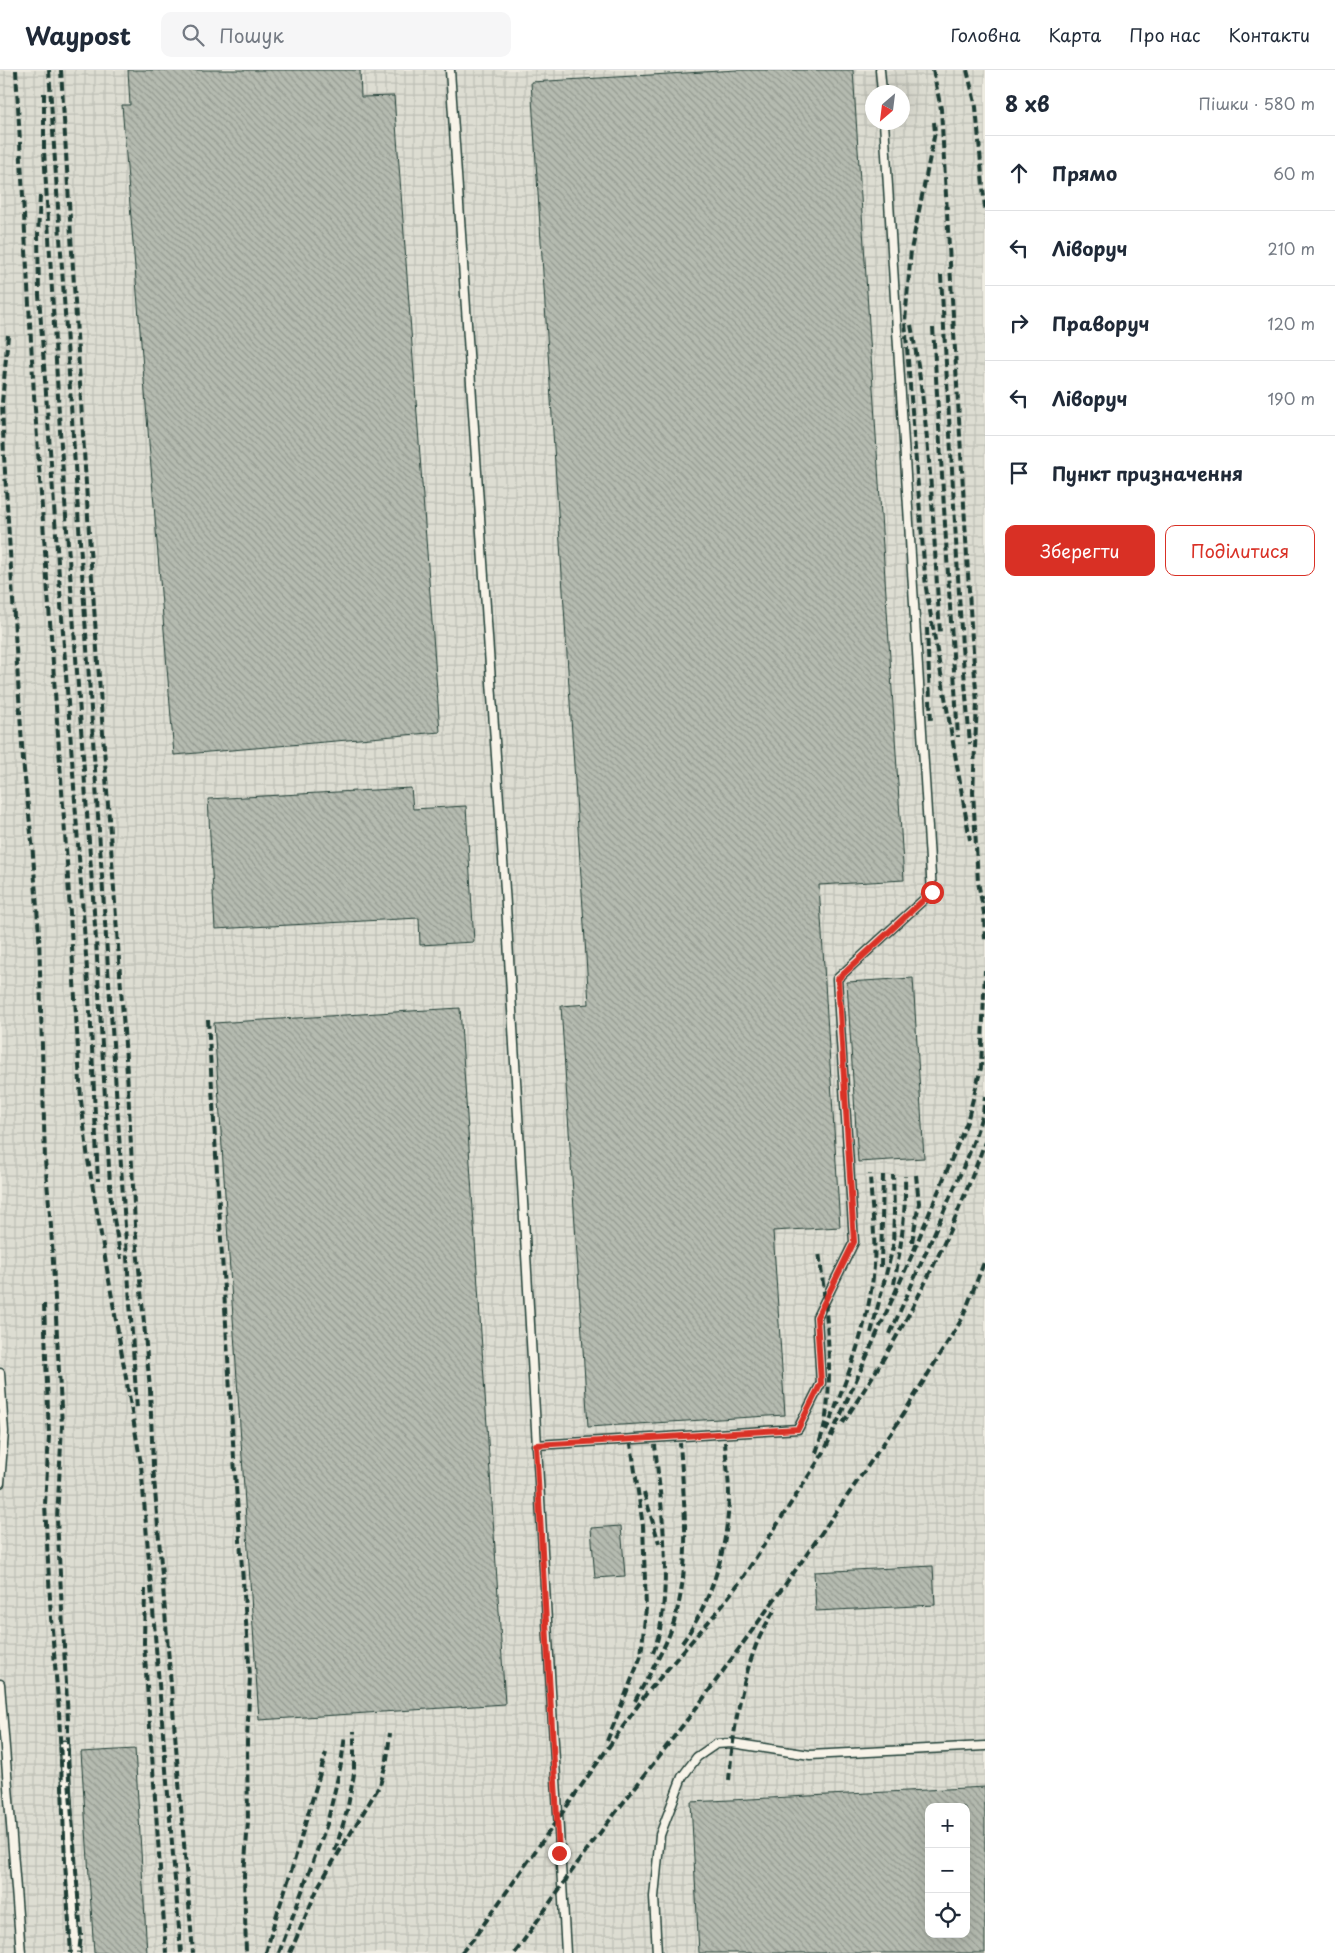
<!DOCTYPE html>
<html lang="uk">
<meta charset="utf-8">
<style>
:root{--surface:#fff;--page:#f6f6f7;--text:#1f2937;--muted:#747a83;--line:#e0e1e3;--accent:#d93025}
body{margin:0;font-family:"Playpen Sans",sans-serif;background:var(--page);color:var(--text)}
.controls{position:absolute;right:15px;bottom:15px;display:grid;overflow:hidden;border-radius:10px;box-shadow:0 5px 20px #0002}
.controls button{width:45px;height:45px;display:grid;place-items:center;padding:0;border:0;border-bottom:1px solid var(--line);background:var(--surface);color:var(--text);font:25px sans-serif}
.compass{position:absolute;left:865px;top:15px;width:45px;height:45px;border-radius:50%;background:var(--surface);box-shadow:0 5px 20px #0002;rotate:208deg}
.stop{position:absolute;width:15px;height:15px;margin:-11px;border:4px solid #d93025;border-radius:50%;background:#fff}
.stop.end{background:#d93025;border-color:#fff;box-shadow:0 1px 5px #0008}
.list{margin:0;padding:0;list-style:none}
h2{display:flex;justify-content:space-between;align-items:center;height:65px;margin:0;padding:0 20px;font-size:21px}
h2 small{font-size:16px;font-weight:400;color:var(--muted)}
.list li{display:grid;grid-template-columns:32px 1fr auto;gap:15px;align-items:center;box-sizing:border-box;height:75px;padding:0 20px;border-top:1px solid var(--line)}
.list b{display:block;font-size:19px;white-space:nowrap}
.list em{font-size:16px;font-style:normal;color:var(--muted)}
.actions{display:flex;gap:10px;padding:15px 20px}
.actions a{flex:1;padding:11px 0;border:1px solid var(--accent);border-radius:10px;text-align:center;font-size:18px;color:var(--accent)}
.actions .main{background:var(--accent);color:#fff}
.icon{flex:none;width:28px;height:28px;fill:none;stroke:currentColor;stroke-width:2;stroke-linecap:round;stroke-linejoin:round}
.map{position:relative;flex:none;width:985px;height:1883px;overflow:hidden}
header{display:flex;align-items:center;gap:30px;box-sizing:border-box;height:70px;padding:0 25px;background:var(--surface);border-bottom:1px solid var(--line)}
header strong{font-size:24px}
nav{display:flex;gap:28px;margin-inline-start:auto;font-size:18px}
.search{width:350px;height:45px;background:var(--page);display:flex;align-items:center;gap:12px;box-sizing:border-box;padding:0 18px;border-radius:10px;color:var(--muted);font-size:19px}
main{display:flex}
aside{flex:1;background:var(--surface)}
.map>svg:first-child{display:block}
.industrial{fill:url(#industrial-grid);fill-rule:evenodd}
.building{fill:url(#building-back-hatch);stroke:#1f3d34;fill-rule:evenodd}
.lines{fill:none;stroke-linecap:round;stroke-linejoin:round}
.service-casing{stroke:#1f3d34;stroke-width:11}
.service{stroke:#f7f3e8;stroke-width:8}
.rail{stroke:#1f3d34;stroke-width:4;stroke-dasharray:8 4;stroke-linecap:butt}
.route{stroke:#d93025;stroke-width:6}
</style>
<header>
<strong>Waypost</strong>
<div class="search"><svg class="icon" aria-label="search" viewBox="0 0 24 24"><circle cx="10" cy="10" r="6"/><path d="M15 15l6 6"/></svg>Пошук</div>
<nav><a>Головна</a><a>Карта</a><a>Про нас</a><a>Контакти</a></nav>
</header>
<main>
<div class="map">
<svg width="985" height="1883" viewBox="0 0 985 1883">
<defs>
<pattern id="industrial-grid" width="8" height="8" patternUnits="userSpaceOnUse" patternTransform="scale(1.25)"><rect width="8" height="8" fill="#ddddd2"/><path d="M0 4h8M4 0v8" fill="none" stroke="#bdbfb5"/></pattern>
<pattern id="building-back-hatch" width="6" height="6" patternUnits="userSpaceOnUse" patternTransform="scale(1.25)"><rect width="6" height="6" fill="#b5bbb0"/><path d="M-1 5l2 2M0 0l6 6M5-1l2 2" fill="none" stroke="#939990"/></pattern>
</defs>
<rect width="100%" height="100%" fill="#eeece1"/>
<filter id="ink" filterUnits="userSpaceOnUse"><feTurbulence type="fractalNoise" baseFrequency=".02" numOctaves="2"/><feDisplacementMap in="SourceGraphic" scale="10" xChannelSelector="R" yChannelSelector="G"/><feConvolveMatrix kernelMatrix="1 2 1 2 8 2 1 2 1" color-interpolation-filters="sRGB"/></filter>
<g filter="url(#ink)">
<path class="industrial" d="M0,0H985V1883H0ZM872,22H902V52H872ZM929,1737H966V1864H929Z"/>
<path class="building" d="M128,0H360L361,27L394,26L440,662L174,685L122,35H130Z
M737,0H853L904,810L819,815L840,1157L773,1161L785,1345L588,1357L561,936L589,934L531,12Z
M411,718L413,739L466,736L474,872L420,875L419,848L215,859L208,729Z
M913,908L924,1088L858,1092L847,912Z
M460,938L505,1634L259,1650L214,953Z
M621,1456L625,1506L595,1508L591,1458Z
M933,1496L935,1535L816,1541L814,1502Z
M135,1679L147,1883H94L81,1682Z
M985,1717V1883H699L691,1732ZM929,1737H966V1864H929Z"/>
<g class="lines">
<g class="service-casing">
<path id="service" d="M450,0L506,835L566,1883
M880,0L882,22
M0,1303L4,1362L0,1413
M536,1375L798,1359L821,1313L817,1247L854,1172L837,909L932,822L884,52
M0,1614L21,1883
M64,1675L76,1883
M657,1883L654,1827L660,1765L682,1707L697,1687L716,1674L732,1673L810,1685L985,1676"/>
</g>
<use href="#service" class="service"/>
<path class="rail" d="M16,0L34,325L67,792L81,1030L88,1090L141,1394L181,1883
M49,0L137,1339
M61,0L90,480L128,1017L135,1155L150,1319L153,1396L193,1883
M933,0L941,39L971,555L977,633L973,722L978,812L984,843L985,871
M967,0L976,37L985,139
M44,23V80L48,150L60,361L96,870L111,1132L121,1189
M934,52L935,62L911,180L905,252L926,518L970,770
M40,126L38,164L39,225L91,956L98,1111
M941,205L962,577L970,674
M911,255C931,357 933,460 940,563
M933,258L958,667
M8,265L2,333L4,386L23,691L32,772L39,864L45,1090L51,1156L62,1356L57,1449L68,1650V1696L81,1865L79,1883
M927,558L931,653
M208,950L234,1389L250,1606L247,1672L248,1752L244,1805L246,1883
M912,1172L919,1133L916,1105
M881,1197L883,1104
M894,1214C901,1177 906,1143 905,1106
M44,1234L49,1366L45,1434L51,1548L59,1641L65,1793L71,1883
M871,1263L893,1177L894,1142L893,1105
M890,1264L969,1084L983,1043L985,1026
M843,1353C866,1317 890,1280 910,1242C939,1188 964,1130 985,1072
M826,1361C847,1309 870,1252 874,1196C876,1168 871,1133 870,1104
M816,1383C819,1373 823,1363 825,1353C834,1299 826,1236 819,1182
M644,1423L659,1473
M145,1519L144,1573L166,1883
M682,1573C712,1532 728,1477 729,1426C729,1408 726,1390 725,1372
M653,1583C675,1527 661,1435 655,1375
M635,1631C647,1608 661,1586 670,1563C693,1503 684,1436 680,1373
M607,1671L641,1586L646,1538L643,1456L631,1374
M729,1710C733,1665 739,1621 755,1578C760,1564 769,1550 776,1537
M335,1781L347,1741L354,1704V1661
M266,1883L274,1853L290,1805L326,1683
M279,1883L327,1754L341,1694L345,1666
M290,1883L319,1815L380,1715L387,1690L390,1663
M461,1883L474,1868L646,1624L716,1543L742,1509L824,1382L912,1185L967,1052L981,998L985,900
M515,1883L583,1785L700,1633L802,1491L897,1354L962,1249L985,1190"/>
</g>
</g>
<g class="lines" filter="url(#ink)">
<path class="route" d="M559,1783L536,1375L798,1359L821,1313L817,1247L854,1172L838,909L932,822"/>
</g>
</svg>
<div class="controls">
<button>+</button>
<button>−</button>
<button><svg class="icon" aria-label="locate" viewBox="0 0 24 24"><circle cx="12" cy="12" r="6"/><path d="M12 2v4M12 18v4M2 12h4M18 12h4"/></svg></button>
</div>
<svg class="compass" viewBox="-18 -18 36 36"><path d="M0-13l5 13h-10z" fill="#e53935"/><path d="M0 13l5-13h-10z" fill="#747a83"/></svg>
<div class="stop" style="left:932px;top:822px"></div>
<div class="stop end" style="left:559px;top:1783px"></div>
</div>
<aside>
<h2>8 хв<small>Пішки · 580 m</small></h2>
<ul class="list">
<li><svg class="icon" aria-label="ahead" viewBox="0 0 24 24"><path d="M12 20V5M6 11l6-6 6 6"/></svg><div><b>Прямо</b></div><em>60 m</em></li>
<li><svg class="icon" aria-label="left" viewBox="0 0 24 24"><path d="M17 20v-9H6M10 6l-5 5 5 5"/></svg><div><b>Ліворуч</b></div><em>210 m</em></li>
<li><svg class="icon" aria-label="right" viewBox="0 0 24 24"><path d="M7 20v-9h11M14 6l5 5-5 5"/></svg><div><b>Праворуч</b></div><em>120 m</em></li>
<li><svg class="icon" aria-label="left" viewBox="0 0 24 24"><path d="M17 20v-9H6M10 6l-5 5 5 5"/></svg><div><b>Ліворуч</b></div><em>190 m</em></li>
<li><svg class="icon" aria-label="arrive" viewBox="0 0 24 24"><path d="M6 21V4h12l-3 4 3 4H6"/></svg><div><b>Пункт призначення</b></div></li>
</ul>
<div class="actions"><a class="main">Зберегти</a><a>Поділитися</a></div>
</aside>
</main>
